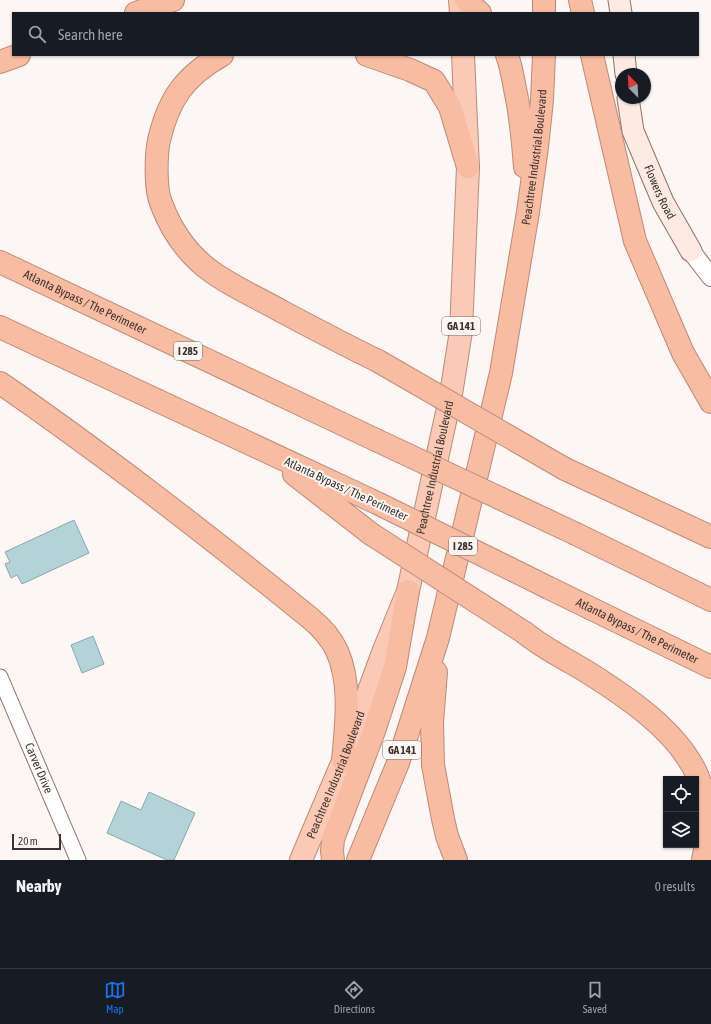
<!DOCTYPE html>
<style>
:root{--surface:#171b24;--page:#20242c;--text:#f1f3f6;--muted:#9ea1a6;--line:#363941;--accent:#1a73e8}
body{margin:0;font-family:"Asap Condensed",sans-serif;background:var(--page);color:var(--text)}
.controls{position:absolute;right:12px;bottom:12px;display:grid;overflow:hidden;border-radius:0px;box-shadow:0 1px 3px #0004}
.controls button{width:36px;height:36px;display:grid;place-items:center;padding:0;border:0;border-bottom:1px solid var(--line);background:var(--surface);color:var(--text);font:20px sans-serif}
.compass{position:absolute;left:615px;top:68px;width:36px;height:36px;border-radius:50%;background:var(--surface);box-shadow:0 1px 3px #0004;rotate:336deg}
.scale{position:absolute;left:12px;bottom:10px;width:49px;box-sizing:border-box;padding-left:4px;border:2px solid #3d322e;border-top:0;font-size:11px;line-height:14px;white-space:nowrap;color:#3d322e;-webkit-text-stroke:3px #fcf6f4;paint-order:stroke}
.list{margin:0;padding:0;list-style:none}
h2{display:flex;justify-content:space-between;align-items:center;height:52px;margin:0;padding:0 16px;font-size:17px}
h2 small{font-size:13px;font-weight:400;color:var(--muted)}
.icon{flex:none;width:22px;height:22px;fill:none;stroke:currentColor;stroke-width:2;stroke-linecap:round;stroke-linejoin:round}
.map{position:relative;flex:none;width:711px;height:860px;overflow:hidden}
.search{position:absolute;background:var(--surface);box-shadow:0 1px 3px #0004;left:12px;right:12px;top:12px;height:44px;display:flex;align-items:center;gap:10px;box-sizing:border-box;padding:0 14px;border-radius:0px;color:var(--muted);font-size:15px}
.sheet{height:108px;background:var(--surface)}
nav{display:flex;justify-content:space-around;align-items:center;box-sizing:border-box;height:56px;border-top:1px solid var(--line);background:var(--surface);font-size:11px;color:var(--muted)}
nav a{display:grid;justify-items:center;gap:2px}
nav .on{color:var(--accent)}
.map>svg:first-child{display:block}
.building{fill:#b4d3d9;stroke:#88a7ac}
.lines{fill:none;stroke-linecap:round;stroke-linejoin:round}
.minor-casing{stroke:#8b7368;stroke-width:17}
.tertiary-casing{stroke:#8b7368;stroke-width:20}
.secondary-casing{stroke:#8b7368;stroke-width:23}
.trunk-casing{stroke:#b78c7a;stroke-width:24}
.motorway-casing{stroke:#b78c7a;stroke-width:24}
.minor{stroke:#fff;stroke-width:15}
.tertiary{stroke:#fff;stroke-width:18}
.secondary{stroke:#fdebe3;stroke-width:21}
.trunk{stroke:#facab6;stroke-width:22}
.motorway{stroke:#f8bca3;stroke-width:22}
.motorway-bridge-casing{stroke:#b78c7a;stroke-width:24;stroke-linecap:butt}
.motorway-bridge{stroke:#f8bca3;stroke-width:22}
.labels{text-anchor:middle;stroke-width:4;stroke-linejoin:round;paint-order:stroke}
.shield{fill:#fcf6f4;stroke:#766d69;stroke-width:1}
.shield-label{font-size:11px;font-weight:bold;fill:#3d322e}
.street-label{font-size:12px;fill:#3d322e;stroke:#fcf6f4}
</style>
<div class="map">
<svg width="711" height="860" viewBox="0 0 711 860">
<rect width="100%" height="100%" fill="#fcf6f4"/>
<path class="building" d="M74,520L89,553L22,584L17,575L11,578L5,564L10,562L5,552Z
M93,636L104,664L82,673L71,645Z
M149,792L195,813L174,860H167L107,833L121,801L141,810Z"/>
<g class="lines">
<g class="minor-casing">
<g id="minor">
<path id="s1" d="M0,677L78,860"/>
</g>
</g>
<g class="tertiary-casing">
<path id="tertiary" d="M691,251L711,277"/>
</g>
<g class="secondary-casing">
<g id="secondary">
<path d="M619,0L621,13"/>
<path d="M624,55L626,74"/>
<path id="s2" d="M628,98L633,131L663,202L691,251"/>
</g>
</g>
<g class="trunk-casing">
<g id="trunk">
<path d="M460,0L461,13"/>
<path id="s3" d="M301,860L343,761L384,650L408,591L451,394L461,331L468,167L463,55"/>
</g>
</g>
<g class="motorway-casing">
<g id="motorway">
<path d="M466,0L480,13"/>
<path d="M544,0V13"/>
<path d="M580,0L583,13"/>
<path d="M136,13L173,0"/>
<path d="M222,55C185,76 169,98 159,140C156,155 155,188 161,203C171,230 188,255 212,272C233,287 258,298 281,311C313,328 345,345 378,361"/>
<path d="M367,55L410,70L434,81L450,107L468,167"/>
<path d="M507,55C511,66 513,77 515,89C521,115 523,141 525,167"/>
<path d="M592,55L635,241L683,353L711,402"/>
<path d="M0,62L19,55"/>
<path id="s4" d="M0,262L376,440"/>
<path d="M0,327L377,503"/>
<path d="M0,383C51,418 101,455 150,492C204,533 257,575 310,618C321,627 331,638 337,651C352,684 346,726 343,761"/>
<path d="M565,469L711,537"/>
<path d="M294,474L371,534"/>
<path d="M576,534L711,600"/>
<path id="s5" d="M549,588L711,667"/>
<path d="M525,633C543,648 564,658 584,670C624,695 679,731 698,777C709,803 709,832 703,860"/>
<path d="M436,672L432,722L433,765L443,819L447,836L456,860"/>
<path d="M333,860L332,851L333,839L374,731L395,667L408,591"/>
<path id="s6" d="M358,860L398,763L438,638L501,373L528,212L537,147L542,100L544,55"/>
</g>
</g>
<use href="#minor" class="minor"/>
<use href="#tertiary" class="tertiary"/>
<use href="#secondary" class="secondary"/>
<use href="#trunk" class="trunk"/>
<use href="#motorway" class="motorway"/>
<g class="motorway-bridge-casing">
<path id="motorway-bridge" d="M378,361L565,469
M376,440L576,534
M377,503L549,588
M371,534L525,633"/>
</g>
<use href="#motorway-bridge" class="motorway-bridge"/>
</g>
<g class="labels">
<g class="shield">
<rect x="442" y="317" width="38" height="18" rx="3"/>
<rect x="174" y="342" width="28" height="18" rx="3"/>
<rect x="449" y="537" width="28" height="18" rx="3"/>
<rect x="383" y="741" width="38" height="18" rx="3"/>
</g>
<g class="shield-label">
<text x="461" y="330">GA 141</text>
<text x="188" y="355">I 285</text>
<text x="463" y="550">I 285</text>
<text x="402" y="754">GA 141</text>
</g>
<g class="street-label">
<text dy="4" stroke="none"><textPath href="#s6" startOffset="727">Peachtree Industrial Boulevard</textPath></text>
<text dy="4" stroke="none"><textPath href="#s2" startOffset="100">Flowers Road</textPath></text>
<text dy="4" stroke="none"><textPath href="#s4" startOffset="94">Atlanta Bypass / The Perimeter</textPath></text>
<text dy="4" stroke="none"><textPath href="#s3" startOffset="416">Peachtree Industrial Boulevard</textPath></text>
<text transform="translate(346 489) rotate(25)" y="4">Atlanta Bypass / The Perimeter</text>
<text dy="4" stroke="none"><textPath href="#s5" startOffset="98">Atlanta Bypass / The Perimeter</textPath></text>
<text dy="4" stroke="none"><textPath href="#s1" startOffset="99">Carver Drive</textPath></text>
<text dy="4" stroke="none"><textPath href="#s3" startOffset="92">Peachtree Industrial Boulevard</textPath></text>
</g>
</g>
</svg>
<div class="controls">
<button><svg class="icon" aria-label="locate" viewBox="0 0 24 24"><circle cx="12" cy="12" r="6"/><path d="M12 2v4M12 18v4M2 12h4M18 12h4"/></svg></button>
<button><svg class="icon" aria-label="layers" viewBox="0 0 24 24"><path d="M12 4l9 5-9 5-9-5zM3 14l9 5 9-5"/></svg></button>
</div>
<svg class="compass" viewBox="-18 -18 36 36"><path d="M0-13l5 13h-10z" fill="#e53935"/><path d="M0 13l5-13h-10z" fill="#9ea1a6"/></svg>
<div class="scale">20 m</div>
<div class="search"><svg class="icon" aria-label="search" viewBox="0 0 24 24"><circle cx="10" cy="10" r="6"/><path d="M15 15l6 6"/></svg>Search here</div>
</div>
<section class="sheet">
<h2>Nearby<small>0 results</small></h2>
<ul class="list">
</ul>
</section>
<nav>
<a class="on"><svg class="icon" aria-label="map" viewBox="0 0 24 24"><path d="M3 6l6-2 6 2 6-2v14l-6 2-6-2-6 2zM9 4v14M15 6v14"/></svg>Map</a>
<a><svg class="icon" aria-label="directions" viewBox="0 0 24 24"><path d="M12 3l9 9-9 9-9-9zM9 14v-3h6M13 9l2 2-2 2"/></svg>Directions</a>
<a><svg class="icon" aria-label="saved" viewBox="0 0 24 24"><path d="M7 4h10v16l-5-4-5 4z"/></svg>Saved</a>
</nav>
